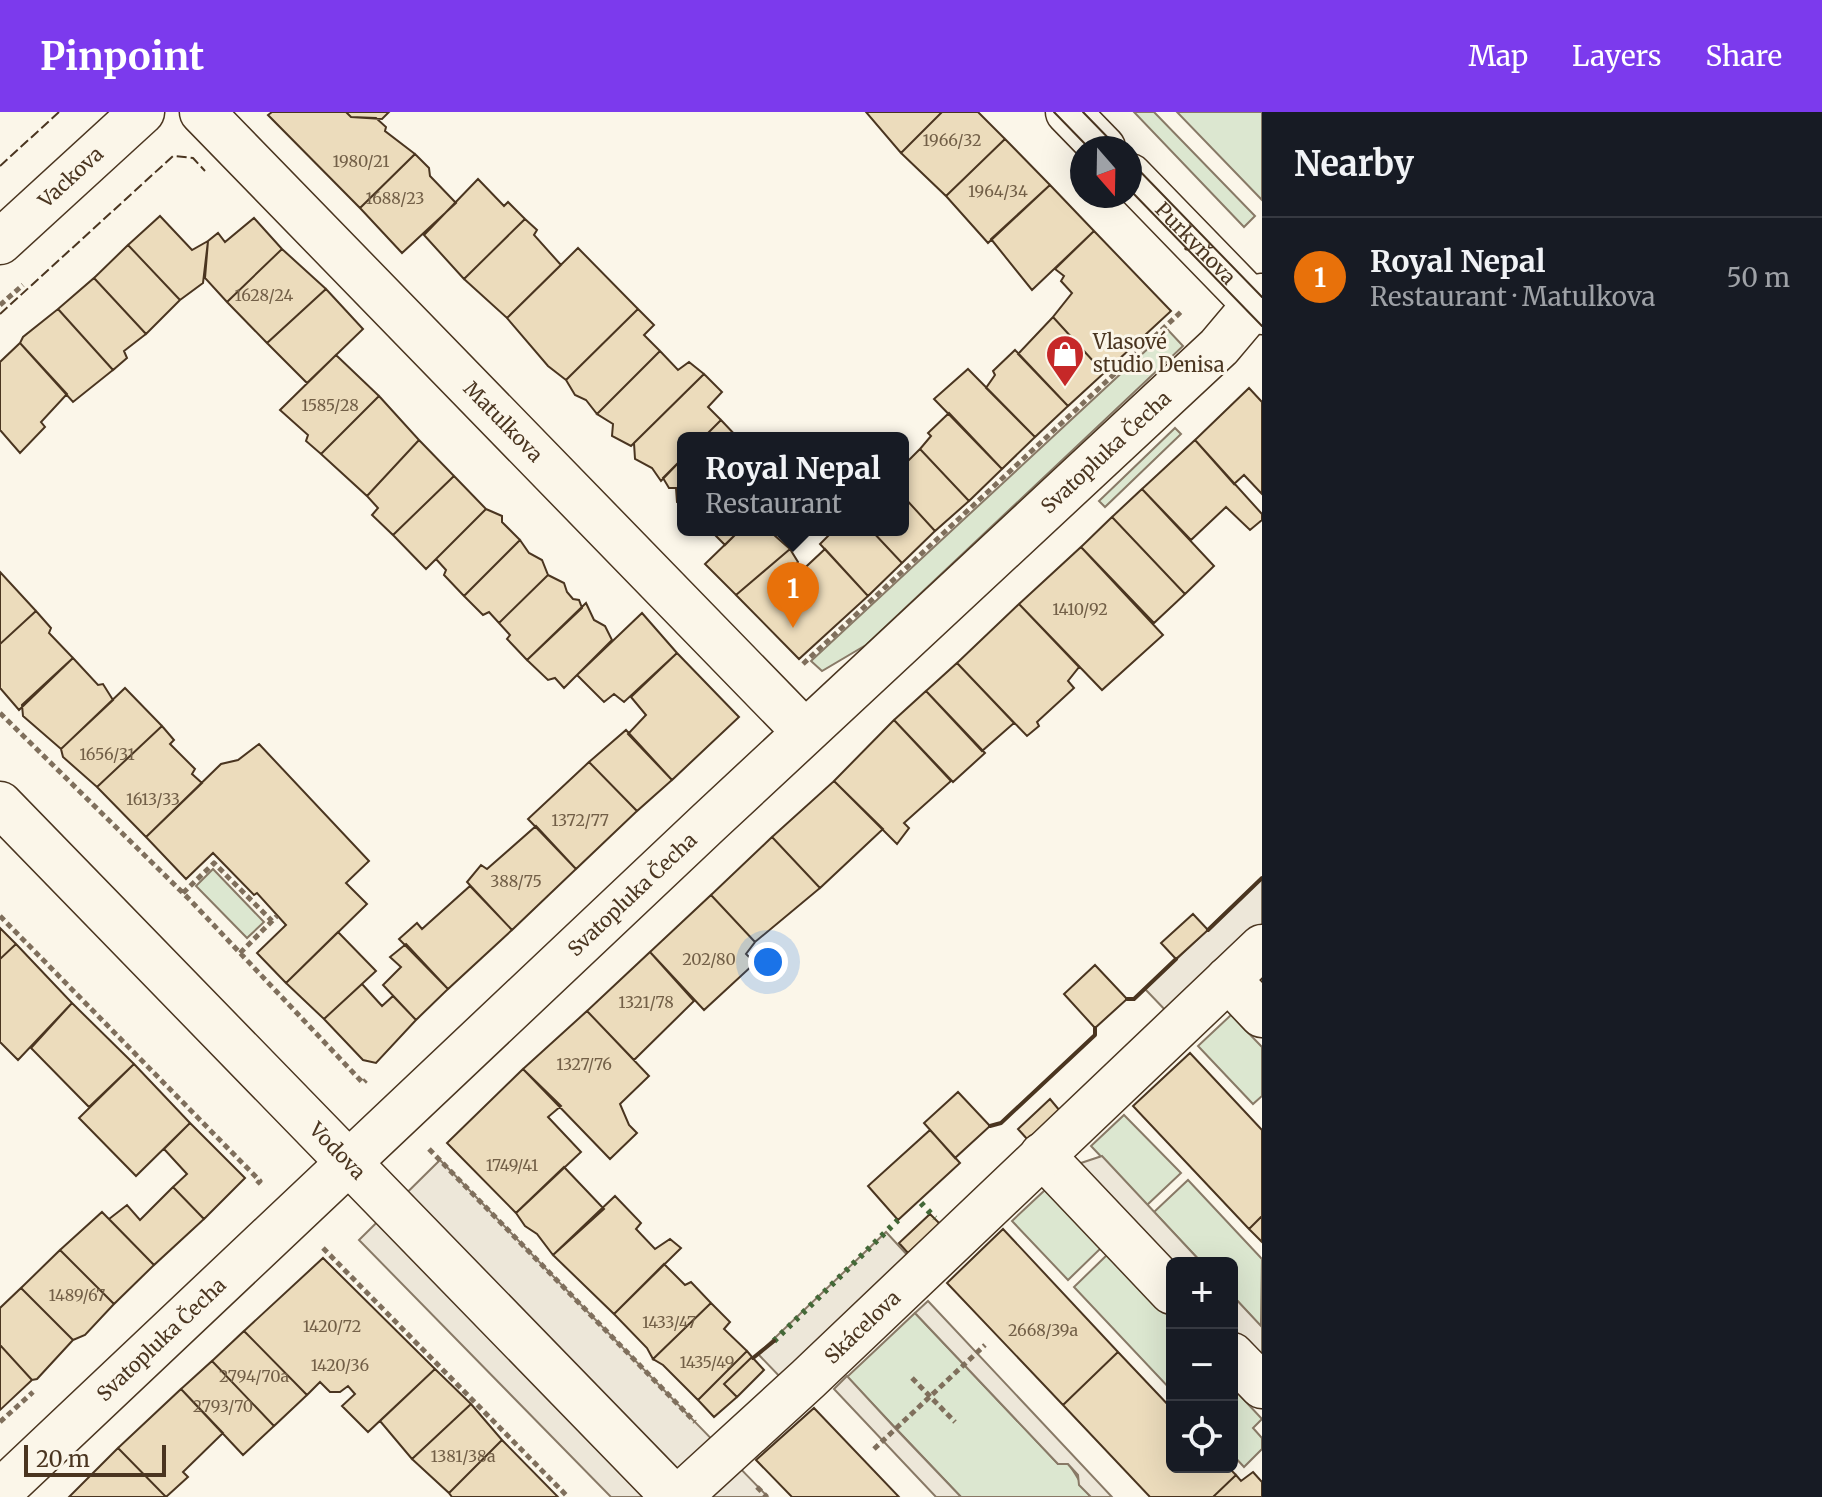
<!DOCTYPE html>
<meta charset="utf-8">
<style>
:root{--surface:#171b24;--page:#242831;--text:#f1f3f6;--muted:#9ea1a6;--line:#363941;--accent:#7c3aed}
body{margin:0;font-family:Merriweather,serif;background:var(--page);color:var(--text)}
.controls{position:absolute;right:24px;bottom:24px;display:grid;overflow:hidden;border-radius:12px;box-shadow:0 8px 32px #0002}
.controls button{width:72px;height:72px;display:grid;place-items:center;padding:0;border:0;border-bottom:2px solid var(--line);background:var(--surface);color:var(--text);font:40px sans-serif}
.compass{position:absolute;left:1070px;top:24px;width:72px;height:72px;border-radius:50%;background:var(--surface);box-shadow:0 8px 32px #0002;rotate:160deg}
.scale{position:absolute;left:24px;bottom:20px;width:142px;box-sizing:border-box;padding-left:8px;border:4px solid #4a3520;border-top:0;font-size:22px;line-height:28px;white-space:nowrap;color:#4a3520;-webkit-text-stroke:6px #fbf6e9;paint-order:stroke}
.you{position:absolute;left:768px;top:850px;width:28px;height:28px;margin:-20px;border:6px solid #fff;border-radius:50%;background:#1a73e8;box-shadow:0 0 0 12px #1a73e833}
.badge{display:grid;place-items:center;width:52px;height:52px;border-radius:50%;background:var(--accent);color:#fff;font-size:26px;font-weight:700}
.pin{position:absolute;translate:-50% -66px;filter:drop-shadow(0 2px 4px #0008)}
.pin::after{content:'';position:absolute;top:42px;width:28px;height:24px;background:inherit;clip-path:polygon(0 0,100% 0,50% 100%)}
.popup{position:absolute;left:677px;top:320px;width:232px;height:104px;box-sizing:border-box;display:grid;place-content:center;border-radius:12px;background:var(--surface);filter:drop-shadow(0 2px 6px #0005);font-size:26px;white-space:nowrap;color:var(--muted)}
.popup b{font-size:30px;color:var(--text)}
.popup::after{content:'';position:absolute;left:50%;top:100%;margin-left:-16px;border:16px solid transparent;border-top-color:var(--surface)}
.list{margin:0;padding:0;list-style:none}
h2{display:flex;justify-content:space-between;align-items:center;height:104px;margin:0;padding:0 32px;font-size:34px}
h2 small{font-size:26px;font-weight:400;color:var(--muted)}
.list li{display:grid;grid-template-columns:52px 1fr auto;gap:24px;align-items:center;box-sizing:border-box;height:120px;padding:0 32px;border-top:2px solid var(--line)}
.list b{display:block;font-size:30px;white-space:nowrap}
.list p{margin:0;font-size:26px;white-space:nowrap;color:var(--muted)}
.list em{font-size:26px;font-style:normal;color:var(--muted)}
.icon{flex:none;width:44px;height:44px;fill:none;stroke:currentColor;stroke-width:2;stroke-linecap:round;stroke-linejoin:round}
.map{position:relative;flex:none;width:1262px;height:1385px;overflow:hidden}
header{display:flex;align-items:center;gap:48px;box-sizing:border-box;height:112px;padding:0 40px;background:var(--accent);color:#fff}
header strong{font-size:38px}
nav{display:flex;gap:44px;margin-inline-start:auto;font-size:28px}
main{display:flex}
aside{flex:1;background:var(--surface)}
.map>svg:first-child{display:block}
.green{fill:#dce7d0;stroke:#887966;stroke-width:2}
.parking{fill:#ede7d9;stroke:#887966;stroke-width:2}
.building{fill:#ecdcbc;stroke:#4a3520;stroke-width:2}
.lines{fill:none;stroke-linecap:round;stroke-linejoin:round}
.minor-casing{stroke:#4a3520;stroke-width:47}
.path{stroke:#7f6f5c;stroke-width:5;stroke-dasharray:6 4;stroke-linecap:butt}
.minor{stroke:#fbf6e9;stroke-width:44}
.tram{stroke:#4a3520;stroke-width:2}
.hedge{stroke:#436837;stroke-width:6;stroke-dasharray:4 6;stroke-linecap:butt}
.fence{stroke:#4a3520;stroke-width:2;stroke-dasharray:10 4;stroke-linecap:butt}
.wall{stroke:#4a3520;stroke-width:4}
.labels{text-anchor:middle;stroke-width:6;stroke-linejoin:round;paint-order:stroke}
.number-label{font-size:16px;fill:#725f47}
.street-label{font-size:20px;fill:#4a3520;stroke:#fbf6e9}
.poi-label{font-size:20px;fill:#4a3520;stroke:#fbf6e9;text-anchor:start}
</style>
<header>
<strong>Pinpoint</strong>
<nav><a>Map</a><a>Layers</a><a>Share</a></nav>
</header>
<main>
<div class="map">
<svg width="1262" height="1385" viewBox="0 0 1262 1385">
<rect width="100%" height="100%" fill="#fbf6e9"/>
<path class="green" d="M1134,0H1154L1255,104L1244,115Z
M1177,0H1262V88Z
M1168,218L1183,234L866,533L822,559L811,549Z
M1175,316L1181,322L1105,395L1099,389Z
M213,757L264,810L247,826L196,774Z
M1231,903L1262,935V984L1253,992L1198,934Z
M1124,1003L1181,1061L1147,1093L1091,1034Z
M1188,1068L1262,1147L1261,1215L1232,1183V1151H1202L1154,1100Z
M1045,1078L1101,1136L1068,1168L1012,1109Z
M1108,1142L1171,1201L1172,1279L1074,1175Z
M915,1201L1058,1352H1068C1078,1363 1080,1374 1091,1385H961L847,1265Z
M1232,1275L1262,1307L1253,1316L1262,1326V1337L1244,1355L1232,1342Z"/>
<path class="parking" d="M1262,766V814L1169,902L1145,877Z
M1102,1044L1202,1151H1172L1069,1055Z
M440,1048L768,1385H611L359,1128Z
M886,1120L911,1147L784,1269L758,1242Z
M1232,1183L1262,1215V1257L1232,1226Z
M928,1189L1112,1385H1091L1079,1373L1078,1363L1068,1352H1058L915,1201Z
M847,1264L896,1317L961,1385H936L834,1277Z"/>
<path class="building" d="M272,0H346L351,5L376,6L386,15L385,19L415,42L360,96L268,3Z
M346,0H389L382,7L351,5Z
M866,0H942L901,41Z
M942,0H978L1005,27L946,84L901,41Z
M1005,27L1050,73L988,131L946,84Z
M415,42L429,56L430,64L456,91L402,141L360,96Z
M478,67L504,94L508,90L525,107L464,167L424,123Z
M1050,73L1094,119L1032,178L991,127Z
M160,104L192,138L208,129L203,171L180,188L128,133Z
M254,106L282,137L227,190L205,166L208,129L218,121L225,130Z
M525,107L537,118L534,123L561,153L507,206L464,167Z
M1094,119L1171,199L1104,261L1053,205L1072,181L1061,169L1064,164L1055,157Z
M128,133L180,188L146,222L94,166Z
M578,136L638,197L566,268L548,254L507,206Z
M282,137L326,177L267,231L227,190Z
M94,166L146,222L124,239L127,246L113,258L58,197Z
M326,177L363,217L307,271L267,231Z
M58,197L113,258L73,290L20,231L23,225Z
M638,197L654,213L644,223L660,239L597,302L586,288L575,283L566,268Z
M1053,205L1104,261L1068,294L1018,242Z
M20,231L67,282L41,310L45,315L20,341L0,318V250Z
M1015,238L1068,294L1035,325L986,276L995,263L993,259Z
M660,239L678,258L689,250L704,262L631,334L612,324L613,312L597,302Z
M336,243L379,284L321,342L306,329L308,323L280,298Z
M968,257L1035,325L1002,357L934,287Z
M704,262L722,280L708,295L721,308L703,326H683V346L661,369L652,356L635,347L634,331Z
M1249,276L1262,290V382L1244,363L1234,372L1195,328Z
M379,284L419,328L367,384L321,342Z
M949,301L1002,357L969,389L920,337L931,324L928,321Z
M721,308L738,326H703Z
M419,328L454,364L393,423L372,403L378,396L367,384Z
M1195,328L1262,402V408L1250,418L1226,395L1191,428L1142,377Z
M920,337L969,389L935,419L903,384V344L909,348Z
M683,346V393L677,390L676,376H669L663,366Z
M454,364L486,397L426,457L393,423Z
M1142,377L1214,454L1185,482L1112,405Z
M903,384L935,419L902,451L871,418H903Z
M486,397L502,404V410L520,428L464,484L444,463L446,458L436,447Z
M1112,405L1185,482L1154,511L1081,435Z
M710,418H740L725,433Z
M740,418H779L774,423L790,437L736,483L705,452Z
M834,418H871L902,451L868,484L820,432Z
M520,428L529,441L542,448L548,463L499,511L489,500L483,503L464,484Z
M1081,435L1163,523L1102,578L1019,492Z
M790,437L798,450L790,460L795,465L825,437L868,484L799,547L736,483Z
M0,460L36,499L0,532Z
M548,463L564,471L567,480L573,487L579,488L582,496L527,548L507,527L510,523L499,511Z
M586,491L594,508L605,514L612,528L564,576L555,566L548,568L527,548Z
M1019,492L1079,555L1068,569L1074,576L1037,610L1039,614L1027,624L957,551Z
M36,499L51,516L49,521L73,546L19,598L0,576V532Z
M642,501L677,541L624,590L614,582L604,590L577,563Z
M677,541L739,605L672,668L628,622L646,603L631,585Z
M73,546L98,573L103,572L113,588L61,637L23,604L22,593Z
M957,551L1014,611L982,639L926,579Z
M125,576L162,614L97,675L63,645L61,637Z
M926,579L985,641L953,670L894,608Z
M894,608L951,669L904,711L909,716L897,732L834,669Z
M162,614L174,628L170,632L195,657L192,662L202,671L146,725L97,675Z
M626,618L672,668L637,699L589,650Z
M259,632L369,749L346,771L367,792L286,871L257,841L286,813L257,781L254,783L213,741L186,767L146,725L221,652L238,648Z
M589,650L637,699L576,757L528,707Z
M834,669L883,717L820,776L772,725Z
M536,714L576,757L512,818L467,770L481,753L487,757Z
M772,725L820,776L755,830L711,783Z
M470,774L512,818L448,877L399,827L417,811L422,817Z
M711,783L755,830L746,842L755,851L704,898L650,840Z
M1193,802L1208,818L1176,847L1161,831Z
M0,816L16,832L0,847Z
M338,820L376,859L324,907L286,871Z
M16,832L72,891L18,948L0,930V847Z
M406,832L448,877L416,908L383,873L401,855L390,845Z
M650,840L694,889L634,948L587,899Z
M1095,853L1127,887L1095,916L1064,882Z
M362,872L382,894L393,884L416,908L376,951L363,948L324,907Z
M72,891L134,952L89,995L31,936Z
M587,899L649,964L620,992L629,1013L637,1021L610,1047L523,957Z
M1190,941L1262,1018V1104L1249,1117L1133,994Z
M134,952L190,1011L136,1064L79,1006Z
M523,957L561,994L548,1005L581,1040L516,1101L447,1031Z
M958,980L990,1014L955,1046L924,1011Z
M1050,987L1060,999L1028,1028L1018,1017Z
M190,1011L245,1066L204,1107L173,1075L187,1062L164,1037Z
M930,1018L960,1051L898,1108L868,1074Z
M564,1055L604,1097L553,1143L537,1122L525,1114L516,1101Z
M173,1075L204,1107L154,1153L109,1107L127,1093L140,1108Z
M615,1084L641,1111L636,1117L655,1137L670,1127L681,1136L614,1202L553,1143Z
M102,1100L154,1153L114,1192L60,1138Z
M930,1102L940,1112L908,1141L899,1131Z
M1262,1104V1130L1249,1117Z
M1003,1117L1118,1240L1063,1293L947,1171Z
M60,1138L114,1192L85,1223L73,1228L21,1176Z
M323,1146L435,1257L368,1320L342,1294L355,1282L348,1274L340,1280H330L320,1270L307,1283L244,1219Z
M664,1152L685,1173L691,1170L711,1191L653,1247L647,1236L614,1202Z
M21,1176L73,1228L37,1267L32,1268L0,1233V1196Z
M711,1191L730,1210L724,1217L747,1239L698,1288L663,1253L653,1247Z
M244,1219L307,1283L274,1314L212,1249Z
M0,1233L32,1268L0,1298Z
M747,1239L752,1245L724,1272L737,1285L714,1305L698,1288Z
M1118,1240L1172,1297V1355H1228L1236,1363L1213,1385H1150L1063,1293Z
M752,1245L764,1258L737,1285L724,1272Z
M212,1249L274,1314L243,1343L181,1277Z
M435,1257L471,1292L412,1347L380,1309Z
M181,1277L223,1321L183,1360L188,1365L166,1385L118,1336Z
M471,1292L502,1328L449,1381L412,1347Z
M814,1296L899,1385H792L756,1348Z
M502,1328L558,1385H452L449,1381Z
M118,1336L166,1385H69Z
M1253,1360L1262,1370V1385H1213L1236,1363L1241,1369Z"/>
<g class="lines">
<g class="minor-casing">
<g id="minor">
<path id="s1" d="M202,0L805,620"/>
<path d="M1068,0L1103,36"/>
<path id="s2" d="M1130,64L1262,200"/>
<path id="s3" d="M0,130L142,0"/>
<path id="s4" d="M0,692L674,1385"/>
<path d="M1228,867L1262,903"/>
<path d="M1042,1043L1172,1180"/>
<path d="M1232,1243L1262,1274"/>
<path id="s5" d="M0,1380L708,711L1219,235L1262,184"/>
<path id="s6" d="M679,1385L808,1267L1262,835"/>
</g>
</g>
<path class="path" d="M0,193L23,173
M803,552L1183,198
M0,601L190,788L363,971L366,968
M183,781L214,751L272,809L277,804
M0,804L260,1069L257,1072
M240,841L272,809
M429,1037L695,1310
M323,1136L568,1385
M912,1266L955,1310
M0,1310L33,1280
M874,1337L985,1233
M757,1375L767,1385"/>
<use href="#minor" class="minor"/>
<path class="tram" d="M1054,0L1089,36
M1083,0L1118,36
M1130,49L1262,185
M1130,78L1262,214"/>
<path class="hedge" d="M921,1091L935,1106
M774,1229L898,1108"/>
<path class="fence" d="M0,54L59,0
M0,202L173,44L193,46L205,59"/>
<path class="wall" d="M1208,818L1262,766
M1127,887H1134L1176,847
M990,1014L1001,1011L1095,923V916
M753,1246L774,1229"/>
</g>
<defs>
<g id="shop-pin" transform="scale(2)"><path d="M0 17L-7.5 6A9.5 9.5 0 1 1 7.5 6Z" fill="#c62828" stroke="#fbf6e9"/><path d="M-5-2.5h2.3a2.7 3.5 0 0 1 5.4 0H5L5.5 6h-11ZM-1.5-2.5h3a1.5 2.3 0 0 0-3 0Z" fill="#fff"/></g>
</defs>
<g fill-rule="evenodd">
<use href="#shop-pin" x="1065" y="242"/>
</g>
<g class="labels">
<g class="number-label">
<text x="952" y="34">1966/32</text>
<text x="361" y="55">1980/21</text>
<text x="998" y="85">1964/34</text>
<text x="395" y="92">1688/23</text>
<text x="264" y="189">1628/24</text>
<text x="330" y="299">1585/28</text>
<text x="1080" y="503">1410/92</text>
<text x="107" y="648">1656/31</text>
<text x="153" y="693">1613/33</text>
<text x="580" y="714">1372/77</text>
<text x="516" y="775">388/75</text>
<text x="709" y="853">202/80</text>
<text x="646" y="896">1321/78</text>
<text x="584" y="958">1327/76</text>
<text x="512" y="1059">1749/41</text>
<text x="77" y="1189">1489/67</text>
<text x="669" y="1216">1433/47</text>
<text x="332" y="1220">1420/72</text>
<text x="1043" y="1224">2668/39a</text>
<text x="707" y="1256">1435/49</text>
<text x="340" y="1259">1420/36</text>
<text x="254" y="1270">2794/70a</text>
<text x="223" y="1300">2793/70</text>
<text x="463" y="1350">1381/38a</text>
</g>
<g class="street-label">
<text dy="7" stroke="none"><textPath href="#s3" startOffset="96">Vackova</textPath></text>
<text dy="7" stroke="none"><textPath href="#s2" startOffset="94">Purkyňova</textPath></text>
<text dy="7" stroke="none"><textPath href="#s1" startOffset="432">Matulkova</textPath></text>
<text dy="7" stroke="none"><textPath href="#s5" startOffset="1518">Svatopluka Čecha</textPath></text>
<text dy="7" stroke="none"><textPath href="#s5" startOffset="870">Svatopluka Čecha</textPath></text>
<text dy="7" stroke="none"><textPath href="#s4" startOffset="484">Vodova</textPath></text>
<text dy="7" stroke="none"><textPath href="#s6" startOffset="250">Skácelova</textPath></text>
<text dy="7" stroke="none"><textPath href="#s5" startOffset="222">Svatopluka Čecha</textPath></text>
</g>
<g class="poi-label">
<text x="1093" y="237">Vlasové<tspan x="1093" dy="23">studio Denisa</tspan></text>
</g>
</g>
</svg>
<div class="controls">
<button>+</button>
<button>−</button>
<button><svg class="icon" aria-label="locate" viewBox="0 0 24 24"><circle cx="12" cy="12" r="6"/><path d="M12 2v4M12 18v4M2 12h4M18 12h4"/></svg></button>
</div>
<svg class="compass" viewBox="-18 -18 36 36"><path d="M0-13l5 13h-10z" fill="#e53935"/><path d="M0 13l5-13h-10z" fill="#9ea1a6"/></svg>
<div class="scale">20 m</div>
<div class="you"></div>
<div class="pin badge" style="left:793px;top:516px;background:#e8710a">1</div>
<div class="popup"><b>Royal Nepal</b>Restaurant</div>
</div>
<aside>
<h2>Nearby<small></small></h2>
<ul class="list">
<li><span class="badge" style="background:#e8710a">1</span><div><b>Royal Nepal</b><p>Restaurant · Matulkova</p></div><em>50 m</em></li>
</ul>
</aside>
</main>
